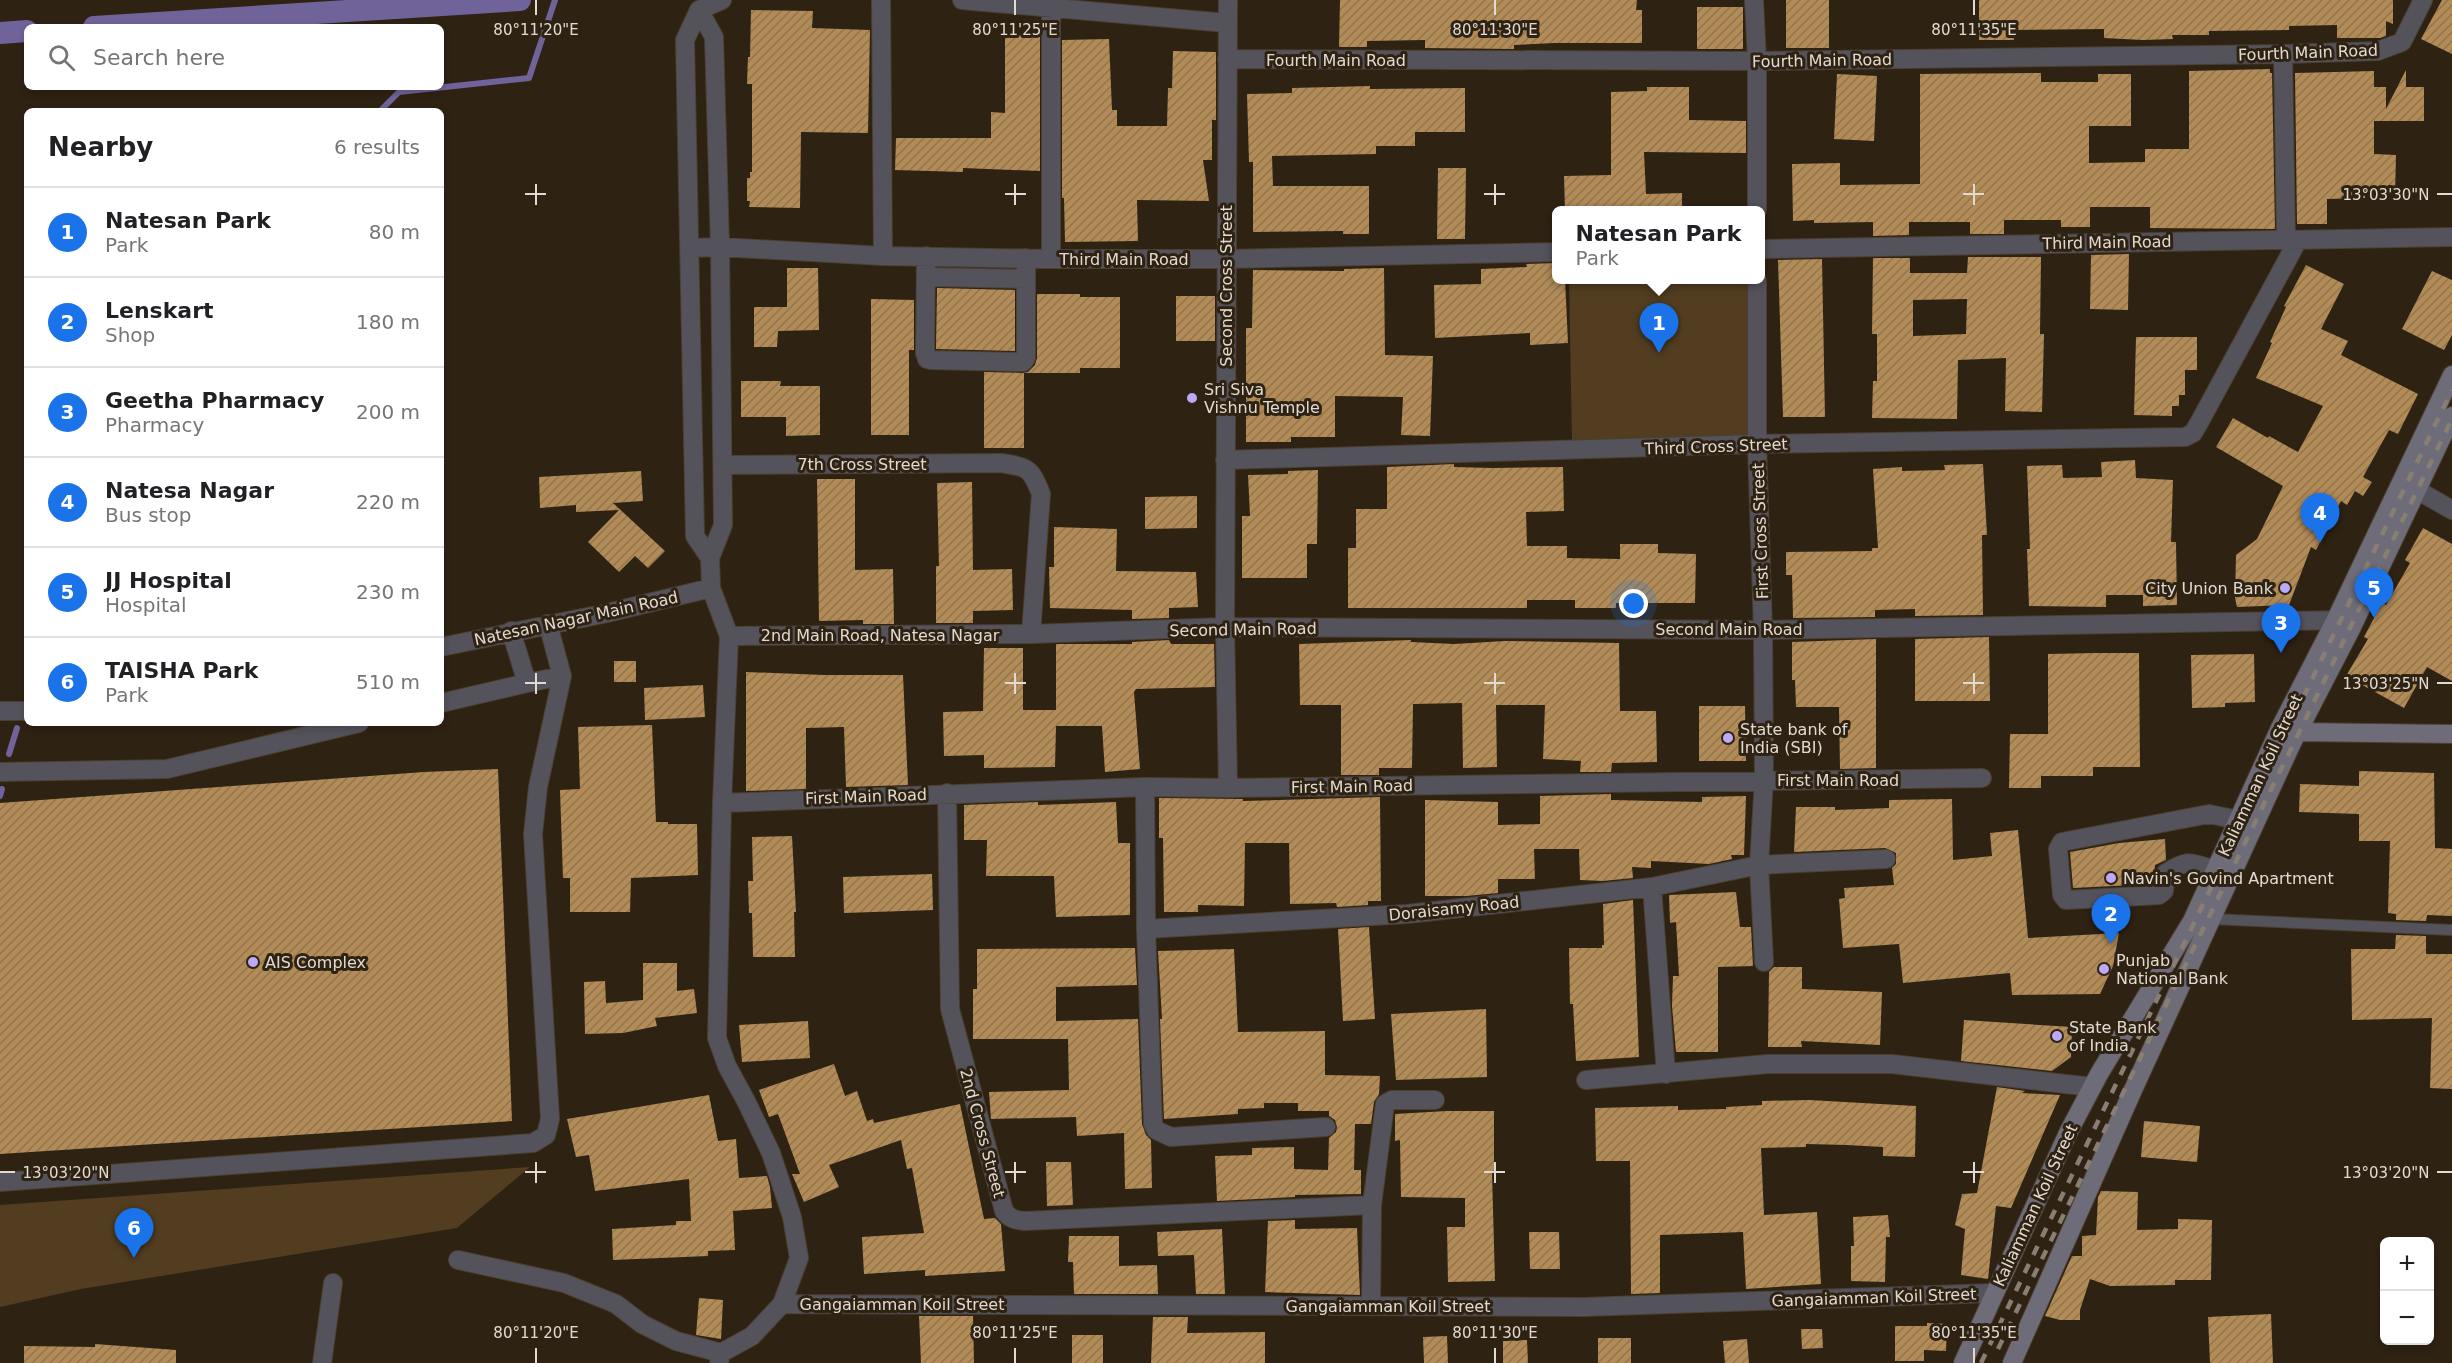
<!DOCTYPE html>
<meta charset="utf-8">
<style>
:root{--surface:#fff;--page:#f6f6f6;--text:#202124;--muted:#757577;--line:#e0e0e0;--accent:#1a73e8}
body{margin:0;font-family:"DejaVu Sans",sans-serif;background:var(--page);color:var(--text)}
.controls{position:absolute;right:18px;bottom:18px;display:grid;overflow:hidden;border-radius:9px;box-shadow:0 3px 9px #0003}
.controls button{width:54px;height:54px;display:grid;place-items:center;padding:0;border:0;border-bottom:2px solid var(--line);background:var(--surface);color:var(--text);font:30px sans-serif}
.you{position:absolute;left:1634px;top:604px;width:21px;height:21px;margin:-15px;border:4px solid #fff;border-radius:50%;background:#1a73e8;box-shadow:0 0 0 9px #1a73e833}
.badge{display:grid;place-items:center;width:39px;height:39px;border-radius:50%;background:var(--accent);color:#fff;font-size:20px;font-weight:700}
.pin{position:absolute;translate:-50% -50px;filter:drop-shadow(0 2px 3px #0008)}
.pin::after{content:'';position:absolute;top:32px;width:21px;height:18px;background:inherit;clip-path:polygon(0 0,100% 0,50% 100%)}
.popup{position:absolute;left:1552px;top:206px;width:213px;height:78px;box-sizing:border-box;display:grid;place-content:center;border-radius:9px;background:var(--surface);filter:drop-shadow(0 2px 4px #0005);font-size:20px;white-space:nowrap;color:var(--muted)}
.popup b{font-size:22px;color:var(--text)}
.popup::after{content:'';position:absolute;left:50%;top:100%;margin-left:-12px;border:12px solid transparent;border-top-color:var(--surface)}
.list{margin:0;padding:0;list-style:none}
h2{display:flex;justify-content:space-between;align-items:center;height:78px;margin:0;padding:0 24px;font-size:26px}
h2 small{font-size:20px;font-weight:400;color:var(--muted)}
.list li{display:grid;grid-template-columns:39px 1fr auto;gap:18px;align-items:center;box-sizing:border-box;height:90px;padding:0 24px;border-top:2px solid var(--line)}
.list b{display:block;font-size:22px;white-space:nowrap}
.list p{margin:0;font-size:20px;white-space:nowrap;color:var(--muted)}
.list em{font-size:20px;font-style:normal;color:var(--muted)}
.icon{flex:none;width:33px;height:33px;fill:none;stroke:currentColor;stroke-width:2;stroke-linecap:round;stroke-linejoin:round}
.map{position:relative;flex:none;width:2452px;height:1363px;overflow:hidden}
.search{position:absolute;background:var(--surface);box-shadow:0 3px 9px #0003;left:24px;top:24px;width:420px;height:66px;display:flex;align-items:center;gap:15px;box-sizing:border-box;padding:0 21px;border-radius:9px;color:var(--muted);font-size:22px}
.panel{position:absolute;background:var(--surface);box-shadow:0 3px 9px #0003;left:24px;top:108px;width:420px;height:618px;border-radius:9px}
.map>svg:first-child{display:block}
.park{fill:#523d20}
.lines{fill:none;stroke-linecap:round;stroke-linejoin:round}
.stream{stroke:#706399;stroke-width:6}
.canal{stroke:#706399;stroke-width:22}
.building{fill:url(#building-hatch);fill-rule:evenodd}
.lane-casing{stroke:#4b3f31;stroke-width:12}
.street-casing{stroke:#4b3f31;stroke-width:20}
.secondary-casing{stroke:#4b3f31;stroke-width:20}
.lane{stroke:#54535c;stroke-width:10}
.street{stroke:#54535c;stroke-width:18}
.secondary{stroke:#6f6c7a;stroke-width:18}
.rail{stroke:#887e72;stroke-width:4.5;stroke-dasharray:10 10;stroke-linecap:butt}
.ticks{fill:none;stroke:#e2dad0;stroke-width:2}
.poi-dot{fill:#bcaaf6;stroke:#2e2213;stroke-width:2}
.labels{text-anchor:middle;stroke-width:6;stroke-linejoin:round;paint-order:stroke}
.street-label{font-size:16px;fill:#e2dad0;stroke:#2e2213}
.poi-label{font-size:16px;fill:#e2dad0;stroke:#2e2213;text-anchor:start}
.ticks-label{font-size:15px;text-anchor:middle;fill:#e2dad0;stroke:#2e2213;stroke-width:6;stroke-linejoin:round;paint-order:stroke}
</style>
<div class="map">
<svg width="2452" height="1363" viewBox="0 0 2452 1363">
<defs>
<pattern id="building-hatch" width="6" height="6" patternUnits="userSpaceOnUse" patternTransform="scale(1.5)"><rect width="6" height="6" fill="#b28b57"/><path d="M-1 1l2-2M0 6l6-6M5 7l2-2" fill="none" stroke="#917550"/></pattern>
</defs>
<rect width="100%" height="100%" fill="#2e2213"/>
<path class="park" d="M1569,280H1747L1750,438L1572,441Z
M530,1167L457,1228L81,1289L0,1307V1205Z"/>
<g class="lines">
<path class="stream" d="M380,111L399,92L529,78L555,0
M9,754L17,728
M0,796L2,789"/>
<path class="canal" d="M94,27L520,0
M0,33L27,31"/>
</g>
<path class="building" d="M1340,0H1637L1636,10H1642V43H1555L1514,45V49L1425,48V40L1367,41V47H1339Z
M1786,0H1829V48H1786Z
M1979,0H2393V24L2386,21V36L2380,38H2337V25L2289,26V30L2209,31V35H2172L2173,39L2143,40L2104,38V29L2014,30V40H1979Z
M2442,0H2452V54L2421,39Z
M1697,7H1743V49H1697Z
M751,10L813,11L812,28L870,30L868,133L801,132L800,208L749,207L750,201H747V178H750V172H752V84H747L748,57H750Z
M1005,35H1040V171L963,168V172L895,170L896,138H991V112L1005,113Z
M1109,39L1112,110H1117V126H1167L1168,88H1172L1173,51L1216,52V120H1212V160H1203L1209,201L1137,200L1138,241L1065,242L1064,198H1062V40Z
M2270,69V73H2272L2275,229L2150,228V207H2090V227H2061V220H2004V234H1970V222H1909V235L1873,236V222L1814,223V220L1793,221L1792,164L1840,163V185L1920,184V74L2041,73V82H2098V74H2131V126H2089V163L2145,162V149H2189V71Z
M2406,70V87H2424V121H2374V154L2396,155L2395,194L2365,193V198L2327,199V224H2297L2295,73L2374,71V87H2386V109Z
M1837,74L1877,76L1874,141L1834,139Z
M1370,86V89L1465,88V132H1415V146H1376V154L1272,156L1273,186H1369V234H1343V231L1253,232V162H1249L1247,94L1292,93V88Z
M1647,87H1689V120L1746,121V153L1644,152L1646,194L1682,193V210H1565L1564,176L1611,175V92L1647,91Z
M1438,168H1466L1465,239H1437Z
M2129,254L2128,310L2090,309L2091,255Z
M1968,257H2041L2040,334H2044L2042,412L2005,411L2006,358L1958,360L1957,419L1872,418L1873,381H1877V334H1872L1873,258H1910V273H1967ZM1967,299L1966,334L1913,336V300Z
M1822,259L1825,417H1783L1778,260Z
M1557,263V279H1565L1568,343L1530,345V333L1435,338L1434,285L1481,284V269L1527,267L1526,264Z
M2306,265L2344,284L2321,329L2348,341L2341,355L2418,394L2398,434L2389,430L2363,477L2372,482L2363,496L2355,491L2347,505L2341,501L2316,550L2311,547L2289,605L2237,607L2235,598L2236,555L2257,539L2283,486L2216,447L2233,418L2268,438L2269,436L2298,452L2323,406L2256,378L2272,343L2270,342L2286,307L2284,306Z
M787,268H818L819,330L778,331L777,347H754V307H787Z
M1384,268L1385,355L1433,356L1430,436L1401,435L1403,397L1335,396V437H1291V442H1246V328H1252L1253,270L1344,271V269Z
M2432,271L2452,280V335L2444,350L2402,329Z
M937,288L1015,290V351L936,349Z
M1037,294H1080V297H1120V368H1080V373H1024V448H984V372L1023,373L1028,372L1035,365L1037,358Z
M1176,296H1215V341H1176Z
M871,299L914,300V350H909V435H871Z
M2136,337H2197V370H2185V395H2179V406H2172V416L2134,415Z
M741,381H781L780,386H820V435L786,436V417H741Z
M2135,460L2136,478L2173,480L2171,542H2176L2177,605L2143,606V595H2106V607L2029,606L2027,549H2030L2027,466L2062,465L2063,478L2102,477L2101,462Z
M1454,464V467L1492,468L1563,467L1564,511L1526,512L1527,546H1567V558L1620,559V544H1658V553L1696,554L1695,603H1616V608H1575V600H1527V608H1348V548H1356V509H1387V467Z
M1983,464L1987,535H1982L1983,615L1915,616V609L1875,610V617L1793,618L1792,575H1786V552L1872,551V548H1878L1873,469L1902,467V471L1945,470L1944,465Z
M1318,470L1317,544H1307V578H1242V516H1250L1248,475L1288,474V471Z
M641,471L643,501L613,503L665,551L648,568L635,556L619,572L588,542L619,510L576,512V505L540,508L539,477Z
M817,479H855V570L893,569L894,624H863V620L819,621Z
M972,482L973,570L1012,569L1013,610L973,611V623H936V566H939L937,483Z
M1197,496V528L1145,529V497Z
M1054,527L1117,529L1116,571L1196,572L1198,607L1169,608V618L1132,619V610L1050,608L1049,567H1054Z
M2423,528L2452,544V681L2427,667L2404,708L2346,676L2368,639L2364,637L2382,603L2386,605L2410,563L2405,560Z
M1989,637L1990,701H1915V639Z
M1876,639V768L1840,769L1839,707H1796L1795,680H1792V642Z
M1169,640L1171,644H1214L1215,687L1136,689L1134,692L1140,769L1105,772L1102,726H1056L1055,767L984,768V755L944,756L943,712L983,711L984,648H1023V710H1056V644H1132V642Z
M1411,640V642L1454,644L1505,641L1619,643L1620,711H1656L1657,762L1612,763L1611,772H1580L1581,761L1543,759L1545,705H1496L1497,767L1463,768L1462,703L1413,704L1412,768H1379V775H1341V705H1300L1299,644Z
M2096,653H2139L2140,767H2093V776H2041V788H2009L2010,734H2048V654Z
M2254,654L2255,702L2225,703V707L2192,708L2191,655Z
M614,661H636V682H614Z
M746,672L824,675H903L908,785L846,787L844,727L806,728V789L746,791Z
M703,685L705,717L645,720L644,688Z
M1699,706H1745L1746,761H1699Z
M652,725L656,822H668V824H697L698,875L631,878L630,912H570V878H563L560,790L580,789L578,727Z
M498,769L512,1121L0,1154V803L424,772Z
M2359,771L2434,773L2435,848L2452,849V916L2427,915L2426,921L2396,920V914L2388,913L2390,841H2359V814L2299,812L2300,784L2359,786Z
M1611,794V800L1702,802V797L1746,796L1744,855H1731L1732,859L1709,864L1651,861V868L1632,867L1633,878L1603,881L1580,880L1579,849H1534L1535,879H1498V893L1466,896H1425V800L1498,802V825L1540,824V796Z
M1380,797L1381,901H1368V905L1337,907L1336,903L1290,904L1289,843H1245L1244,906L1198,905V912H1164L1163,838H1159V798L1243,799V801Z
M1952,799L1953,860L1992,856L1990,833L2018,830L2028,938L2119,933L2113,966L2100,994L2012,995L2010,973L1903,983L1899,944L1843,948L1839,899L1845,898L1844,888L1894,885L1892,868L1896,864V853L1885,848L1794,852L1796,807H1835V810L1889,808V800Z
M1038,802V805L1116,802L1118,843H1130V915L1056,917L1054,876H986L987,840H964V805Z
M792,836L796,912H794L795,957H753L752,913H749L748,881H753L752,837Z
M2165,839L2166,860L2155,865L2153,884L2073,888L2070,852L2119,843Z
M932,874L933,910L844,913L843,877Z
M1736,892L1740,927H1751L1753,966L1718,967V1052H1676L1672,1006L1673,976H1679L1676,922L1670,923L1669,895Z
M1633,900L1639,1057L1576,1061L1573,1004H1570L1569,948H1602V945H1604L1603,904Z
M1369,927L1375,1019L1343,1021L1338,929Z
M2396,935L2426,936V954H2452V1089L2430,1088L2432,1018L2352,1020L2351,949H2395Z
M1135,948L1137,985L1056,987V1021L1138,1019L1142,1124L1146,1135L1151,1140L1152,1188L1125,1189L1124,1133L1077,1136L1076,1117L991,1119L989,1092L1069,1090L1068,1039H973V989H977V949Z
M1234,949L1238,1032L1325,1031V1075L1380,1076L1379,1094L1374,1102L1371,1124H1355L1354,1170H1361V1194L1295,1195V1197L1217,1201L1215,1156L1252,1155V1148L1294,1147V1169L1328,1170L1329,1138L1336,1132L1337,1127L1335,1120L1329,1116V1111H1298V1103H1264V1108L1238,1109V1114L1164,1119L1160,1019H1162L1158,951Z
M643,963H677V991L694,989L697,1013L655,1018L657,1026L623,1033L585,1034L584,982L605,981L606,1003L643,1000Z
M1774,967H1802V989L1882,992L1880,1045L1801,1041L1802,1047H1768L1769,972Z
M1486,1009L1487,1077L1396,1080L1391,1014Z
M1964,1020L2072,1027L2071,1057L2052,1071L1961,1061Z
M808,1021L810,1058L742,1062L739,1025Z
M834,1064L845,1096L857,1091L867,1121L873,1119L874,1123L960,1104L984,1219L995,1218L1001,1224L1005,1271L925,1276V1270L864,1274L862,1237L924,1233L912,1168L907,1169L901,1140L829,1165L839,1187L804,1202L792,1174H800L778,1114L769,1117L759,1090Z
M1997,1087L2025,1091L2022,1093L2060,1095L2011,1208L1996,1206L1988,1279L1961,1275L1965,1229L1955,1225L1962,1194L1977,1193Z
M709,1095L718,1141L736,1139L739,1178L767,1176L770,1187L772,1208L733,1211L735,1250L708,1251V1256L613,1260L612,1229L676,1225V1221H691L689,1179L595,1191L589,1155L576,1157L567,1119Z
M1809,1100L1916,1106L1915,1157L1883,1156V1147L1847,1145L1806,1144V1147L1761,1148L1764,1215L1817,1212L1821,1284L1746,1289L1743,1232L1660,1235V1293L1631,1294L1630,1161H1596L1595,1108L1678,1106V1110L1726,1109V1107L1762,1105V1101Z
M1447,1111H1494V1173H1492L1495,1281L1448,1282L1447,1227H1465V1198L1401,1197L1400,1140L1395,1141V1114Z
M2144,1121L2200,1126L2197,1162L2141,1157Z
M1046,1162H1071L1073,1205L1047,1206Z
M2101,1191L2138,1192L2137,1230L2178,1229V1219L2212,1220L2211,1280H2175V1285L2110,1286L2090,1279L2080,1310V1320H2060L2045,1316L2072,1256H2082V1236L2096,1235L2098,1197Z
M1888,1215L1890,1237H1886L1885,1282L1851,1281V1246H1854L1853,1217Z
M1295,1220V1229L1357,1228L1360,1295L1265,1292L1268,1221Z
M1222,1229L1225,1294H1196L1194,1255L1158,1256L1157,1232Z
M1529,1232H1559L1560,1269H1530Z
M1069,1236H1119V1266L1157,1265L1158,1294H1074L1073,1262H1068Z
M699,1298L723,1300L721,1339L696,1335Z
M2271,1314L2273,1363H2210L2208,1317Z
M919,1316H973L974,1363H921Z
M1153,1317H1188L1187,1333L1265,1332V1363H1151Z
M1927,1323L1947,1324L1946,1351L1924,1350V1361H1895V1326H1927Z
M1801,1329H1822L1823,1348L1802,1349Z
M1072,1335H1103V1363H1072Z
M1447,1336L1448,1363H1424L1423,1337Z
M1598,1338H1631V1363H1598Z
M1747,1339L1749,1363H1725L1723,1341Z
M1527,1340L1528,1363H1503V1341Z
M95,1344L176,1350V1363H24V1346L95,1347Z"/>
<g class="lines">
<g class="lane-casing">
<path id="lane" d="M2212,919L2452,930"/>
</g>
<g class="street-casing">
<path id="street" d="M881,0L883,256
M962,0L1227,23
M1228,0L1225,627L1228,788
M1754,0L1757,61V210
M1051,8V259
M699,10L714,37L720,247L723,525L710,558L711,588L729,636L722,803L717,1038L727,1066L746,1101L771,1153L792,1217L799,1258L782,1304L752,1336L721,1353L719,1363
M2283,54L2286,239
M1227,59L1757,61L2283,54L2378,51L2402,42L2423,0
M690,248L720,247L883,256L1051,259H1225L1557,252
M1761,249L2452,237
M926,256L925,353L927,359L931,360L1023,362L1026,358V258
M926,277L1026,279
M1757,280V444L1763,630L1764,779L1759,865L1764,962
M1225,460L1757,444L2185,437L2193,433L2199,423L2298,240
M723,465L1001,463C1028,467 1031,468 1041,494L1031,634
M2417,490L2452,510
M710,558L695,536L685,40L699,10L722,0
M729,636L1031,634L1225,627L1763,630L2350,620
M441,647L607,613L711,588
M527,683L562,676
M441,703L527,683L511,631
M0,711H27
M0,772L167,769L359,723
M1145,787L1146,929L1153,1124L1156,1130L1171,1137L1326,1127
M947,793L950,1009L1004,1211C1010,1219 1015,1220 1025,1221L1372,1205
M722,803L1145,787L1228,788L1982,778
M2215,870C2190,863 2189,858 2166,873L2164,891L2159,895L2066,900L2062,895L2058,849L2062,842L2209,814L2238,820
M1652,887L1666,1074
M1146,929L1407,914L1652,887L1759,865L1886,859
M1586,1080L1768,1064H1892L2092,1087
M0,1182L533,1143L546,1135L550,1119L533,834L538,787L562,676L548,624
M458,1260L564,1283L616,1304L642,1324L676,1341L721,1353
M782,1304L1584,1307L1994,1293
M1371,1306L1372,1205L1385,1104L1392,1100H1435
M322,1363L333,1283"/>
</g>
<g class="secondary-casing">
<path id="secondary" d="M2288,730L2298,732L2452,734
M1963,1363L2068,1133L2099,1074L2192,921L2280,728L2336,619L2452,375
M2012,1363L2133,1090L2292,743L2352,627L2452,416"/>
</g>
<use href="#lane" class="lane"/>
<use href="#street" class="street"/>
<use href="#secondary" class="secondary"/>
<path class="rail" d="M1998,1349L2452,419
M1981,1363L2452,390"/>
</g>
<path class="ticks" d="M536,0V15M1015,0V15M1495,0V15M1974,0V15M536,184V205M1015,184V205M1495,184V205M1974,184V205M525,194H546M1005,194H1026M1484,194H1505M1963,194H1984M2437,194H2452M536,673V694M1015,673V694M1495,673V694M1974,673V694M525,683H546M1005,683H1026M1484,683H1505M1963,683H1984M2437,683H2452M536,1162V1183M1015,1162V1183M1495,1162V1183M1974,1162V1183M0,1172H15M525,1172H546M1005,1172H1026M1484,1172H1505M1963,1172H1984M2437,1172H2452M536,1348V1363M1015,1348V1363M1495,1348V1363M1974,1348V1363"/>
<g class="poi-dot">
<circle cx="1192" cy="398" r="6"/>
<circle cx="2285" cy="588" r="6"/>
<circle cx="1728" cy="738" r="6"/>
<circle cx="2111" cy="878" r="6"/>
<circle cx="253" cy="962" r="6"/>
<circle cx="2104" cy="969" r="6"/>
<circle cx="2057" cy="1036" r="6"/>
</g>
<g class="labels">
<g class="street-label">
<text transform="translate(2308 52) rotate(-2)" y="6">Fourth Main Road</text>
<text x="1336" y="66">Fourth Main Road</text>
<text transform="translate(1822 60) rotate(-1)" y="6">Fourth Main Road</text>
<text transform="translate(2107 242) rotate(-1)" y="6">Third Main Road</text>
<text x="1124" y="265">Third Main Road</text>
<text transform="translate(1226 286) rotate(-90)" y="6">Second Cross Street</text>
<text transform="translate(1716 446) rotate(-2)" y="6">Third Cross Street</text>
<text x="862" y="470">7th Cross Street</text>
<text transform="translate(1760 531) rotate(-92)" y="6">First Cross Street</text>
<text transform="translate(576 618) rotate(-12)" y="6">Natesan Nagar Main Road</text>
<text transform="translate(1243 629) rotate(-1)" y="6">Second Main Road</text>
<text x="1729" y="635">Second Main Road</text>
<text x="880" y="641">2nd Main Road, Natesa Nagar</text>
<text transform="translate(2260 775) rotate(-65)" y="6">Kaliamman Koil Street</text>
<text x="1838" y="786">First Main Road</text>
<text transform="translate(1352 786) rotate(-1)" y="6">First Main Road</text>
<text transform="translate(866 796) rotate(-2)" y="6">First Main Road</text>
<text transform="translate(1454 908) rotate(-6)" y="6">Doraisamy Road</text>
<text transform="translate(983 1133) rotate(75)" y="6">2nd Cross Street</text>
<text transform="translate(2035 1205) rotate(-65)" y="6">Kaliamman Koil Street</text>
<text transform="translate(1874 1297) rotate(-2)" y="6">Gangaiamman Koil Street</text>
<text x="902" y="1310">Gangaiamman Koil Street</text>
<text x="1388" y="1312">Gangaiamman Koil Street</text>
</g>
<g class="poi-label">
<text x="1204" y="395">Sri Siva<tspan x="1204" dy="18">Vishnu Temple</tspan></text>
<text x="2273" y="594" text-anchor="end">City Union Bank</text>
<text x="1740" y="735">State bank of<tspan x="1740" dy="18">India (SBI)</tspan></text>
<text x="2123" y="884">Navin's Govind Apartment</text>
<text x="2116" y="966">Punjab<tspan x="2116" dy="18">National Bank</tspan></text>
<text x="265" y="968">AIS Complex</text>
<text x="2069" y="1033">State Bank<tspan x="2069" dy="18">of India</tspan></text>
</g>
</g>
<g class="ticks-label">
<text x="536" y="35">80°11'20"E</text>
<text x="1015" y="35">80°11'25"E</text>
<text x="1495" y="35">80°11'30"E</text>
<text x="1974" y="35">80°11'35"E</text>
<text x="2386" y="200">13°03'30"N</text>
<text x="2386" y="689">13°03'25"N</text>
<text x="66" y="1178">13°03'20"N</text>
<text x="2386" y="1178">13°03'20"N</text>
<text x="536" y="1338">80°11'20"E</text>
<text x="1015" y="1338">80°11'25"E</text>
<text x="1495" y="1338">80°11'30"E</text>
<text x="1974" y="1338">80°11'35"E</text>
</g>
</svg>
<div class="controls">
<button>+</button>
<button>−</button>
</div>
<div class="you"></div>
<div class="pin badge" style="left:1659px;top:353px">1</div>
<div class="popup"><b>Natesan Park</b>Park</div>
<div class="pin badge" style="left:2111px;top:944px">2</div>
<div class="pin badge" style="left:2281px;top:653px">3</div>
<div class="pin badge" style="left:2320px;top:543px">4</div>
<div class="pin badge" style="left:2374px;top:618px">5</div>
<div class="pin badge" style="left:134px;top:1258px">6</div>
<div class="search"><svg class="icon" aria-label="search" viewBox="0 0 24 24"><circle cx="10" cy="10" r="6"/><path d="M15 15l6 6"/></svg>Search here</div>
<section class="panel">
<h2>Nearby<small>6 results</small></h2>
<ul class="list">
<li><span class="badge">1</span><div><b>Natesan Park</b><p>Park</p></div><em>80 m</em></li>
<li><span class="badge">2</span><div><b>Lenskart</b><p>Shop</p></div><em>180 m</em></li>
<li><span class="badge">3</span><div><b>Geetha Pharmacy</b><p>Pharmacy</p></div><em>200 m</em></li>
<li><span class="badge">4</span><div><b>Natesa Nagar</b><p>Bus stop</p></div><em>220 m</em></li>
<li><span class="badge">5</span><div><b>JJ Hospital</b><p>Hospital</p></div><em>230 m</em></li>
<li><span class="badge">6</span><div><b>TAISHA Park</b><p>Park</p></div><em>510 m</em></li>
</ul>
</section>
</div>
